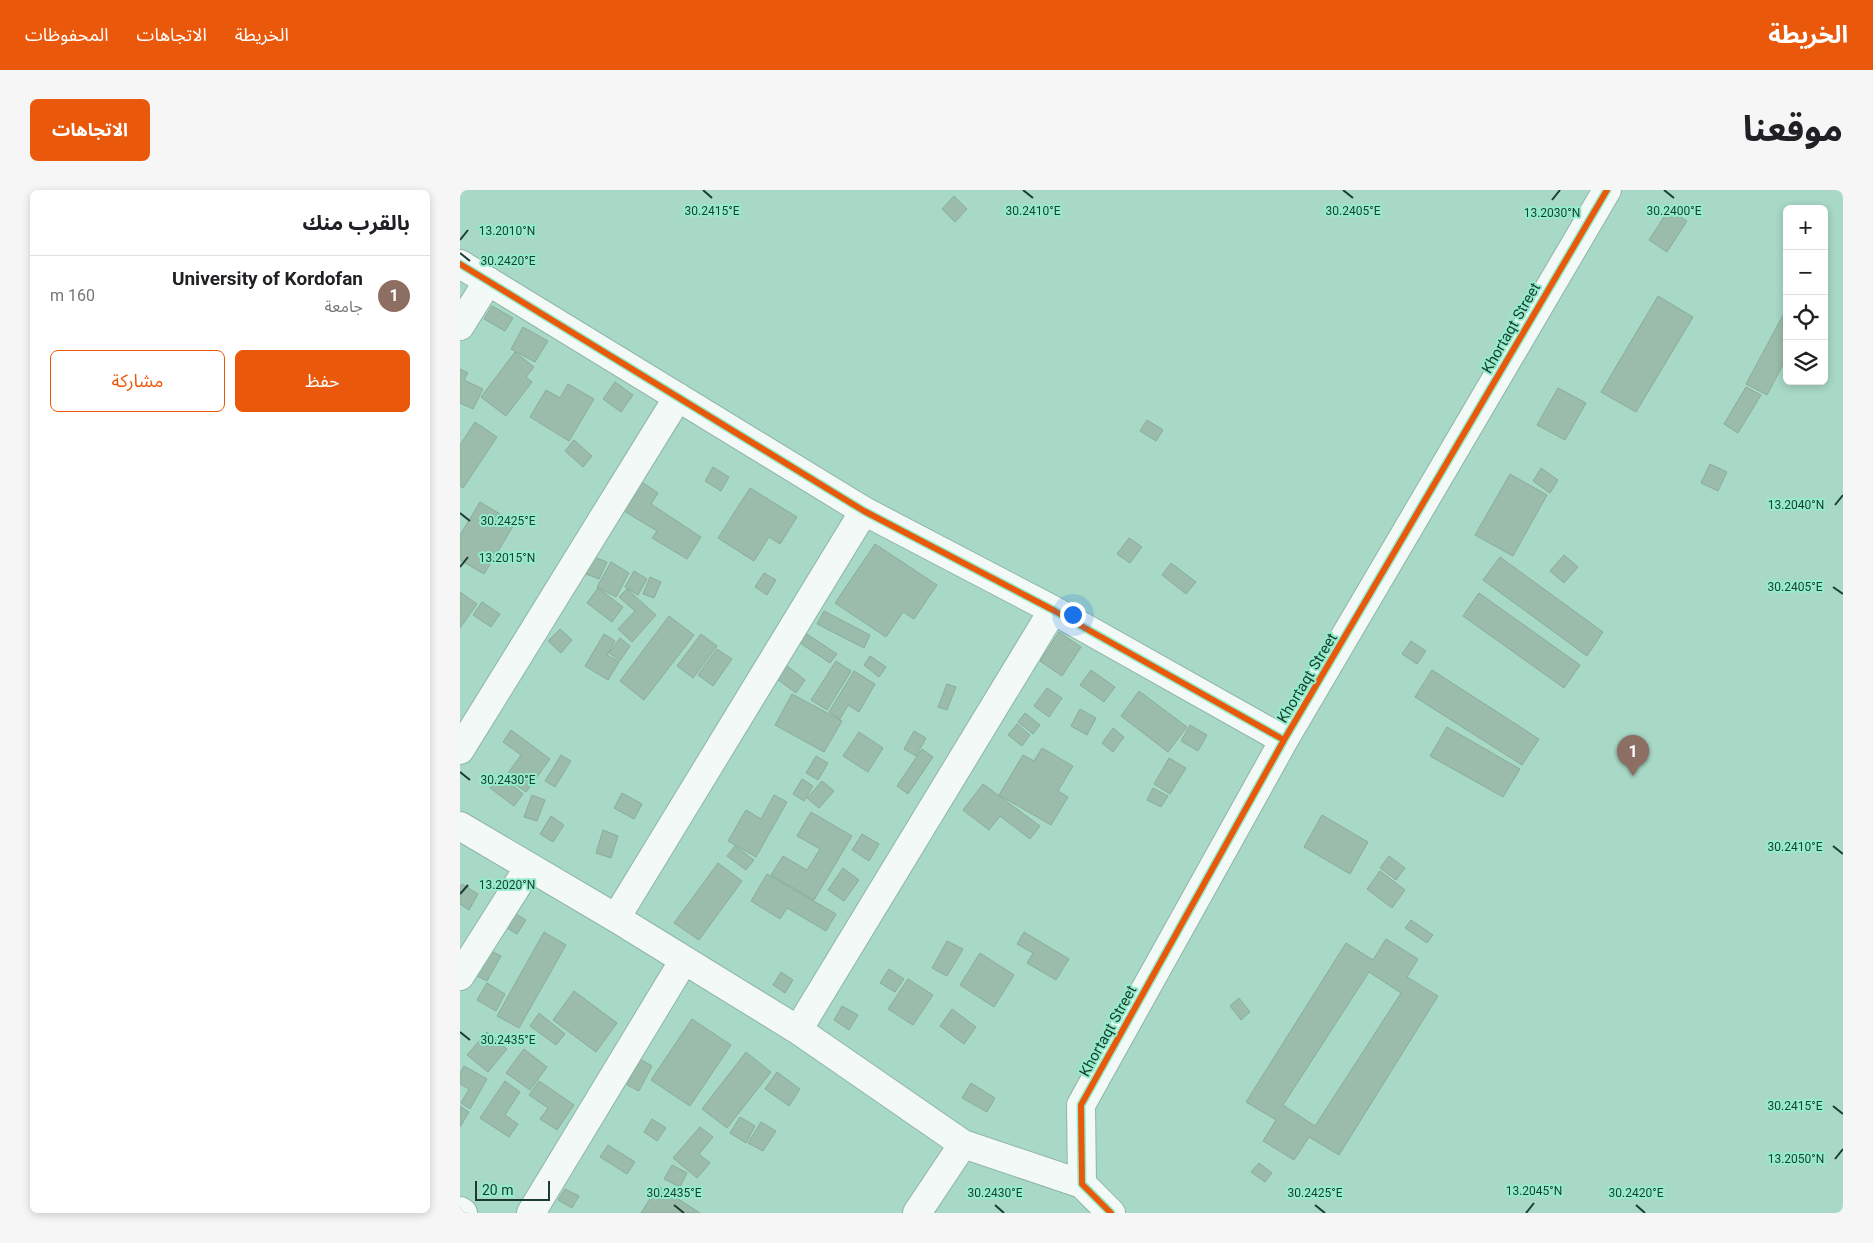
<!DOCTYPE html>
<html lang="ar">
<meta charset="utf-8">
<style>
:root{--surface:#fff;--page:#f6f6f6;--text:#202124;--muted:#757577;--line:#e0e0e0;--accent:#ea580c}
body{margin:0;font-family:Roboto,"Noto Sans Arabic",sans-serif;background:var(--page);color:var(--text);direction:rtl}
.controls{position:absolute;right:15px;top:15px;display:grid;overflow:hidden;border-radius:8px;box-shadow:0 2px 8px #0003}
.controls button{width:45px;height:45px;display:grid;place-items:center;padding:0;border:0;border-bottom:1px solid var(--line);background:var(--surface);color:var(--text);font:25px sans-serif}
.scale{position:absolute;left:15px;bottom:12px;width:75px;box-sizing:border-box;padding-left:5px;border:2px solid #193e31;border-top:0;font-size:14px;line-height:18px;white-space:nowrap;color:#193e31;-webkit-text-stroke:4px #94eccb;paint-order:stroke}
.you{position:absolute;left:612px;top:424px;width:18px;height:18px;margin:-12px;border:4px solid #fff;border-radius:50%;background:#1a73e8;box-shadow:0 0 0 8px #1a73e833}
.badge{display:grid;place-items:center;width:32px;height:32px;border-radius:50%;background:var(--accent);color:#fff;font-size:16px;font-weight:700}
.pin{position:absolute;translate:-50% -41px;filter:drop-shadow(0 1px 2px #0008)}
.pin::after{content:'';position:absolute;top:26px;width:18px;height:15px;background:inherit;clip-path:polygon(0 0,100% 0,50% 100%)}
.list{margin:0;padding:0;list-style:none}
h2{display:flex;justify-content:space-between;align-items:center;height:65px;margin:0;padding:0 20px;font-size:21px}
h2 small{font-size:16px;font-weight:400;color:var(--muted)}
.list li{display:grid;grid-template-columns:32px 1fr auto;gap:15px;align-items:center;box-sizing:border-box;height:80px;padding:0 20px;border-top:1px solid var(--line)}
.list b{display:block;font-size:19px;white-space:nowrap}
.list p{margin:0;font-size:16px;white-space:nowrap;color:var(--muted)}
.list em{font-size:16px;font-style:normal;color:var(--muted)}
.actions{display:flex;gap:10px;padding:15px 20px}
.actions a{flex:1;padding:11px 0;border:1px solid var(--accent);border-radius:8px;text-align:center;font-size:18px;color:var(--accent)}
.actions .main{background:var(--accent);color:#fff}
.icon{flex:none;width:28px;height:28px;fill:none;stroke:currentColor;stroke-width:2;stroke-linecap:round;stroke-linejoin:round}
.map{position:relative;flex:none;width:1383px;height:1023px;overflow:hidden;direction:ltr;border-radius:8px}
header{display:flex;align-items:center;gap:30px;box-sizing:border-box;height:70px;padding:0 25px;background:var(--accent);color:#fff}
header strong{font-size:24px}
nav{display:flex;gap:28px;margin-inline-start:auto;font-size:18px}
.intro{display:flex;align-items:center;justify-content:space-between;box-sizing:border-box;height:120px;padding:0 30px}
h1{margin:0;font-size:35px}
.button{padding:12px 22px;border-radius:8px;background:var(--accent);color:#fff;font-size:18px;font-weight:700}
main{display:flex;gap:30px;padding:0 30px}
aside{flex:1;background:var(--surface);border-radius:8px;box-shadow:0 2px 8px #0003}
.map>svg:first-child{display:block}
.building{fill:#9bbcaa;stroke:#8bac9b;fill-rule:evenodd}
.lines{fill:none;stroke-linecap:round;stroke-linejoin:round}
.minor-casing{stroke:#8fb5a8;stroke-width:30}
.minor{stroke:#f2f9f6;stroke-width:28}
.cycleway-casing{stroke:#94eccb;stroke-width:9}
.cycleway{stroke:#e8590c;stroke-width:6}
.ticks{fill:none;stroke:#193e31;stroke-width:2}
.labels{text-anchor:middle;stroke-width:4;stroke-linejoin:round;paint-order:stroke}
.street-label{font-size:15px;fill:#193e31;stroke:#94eccb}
.ticks-label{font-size:12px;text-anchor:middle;fill:#193e31;stroke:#94eccb;stroke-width:4;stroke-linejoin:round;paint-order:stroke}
</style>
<header>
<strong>الخريطة</strong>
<nav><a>الخريطة</a><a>الاتجاهات</a><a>المحفوظات</a></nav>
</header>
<div class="intro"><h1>موقعنا</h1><a class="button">الاتجاهات</a></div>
<main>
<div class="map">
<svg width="1383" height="1023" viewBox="0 0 1383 1023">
<rect width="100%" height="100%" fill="#a8d8c6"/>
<path class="building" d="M494,6L507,19L495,32L482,19Z
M1209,19L1227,31L1207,62L1189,50Z
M1198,106L1233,127L1176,222L1141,202Z
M32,116L53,128L45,141L24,129Z
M1327,118V167L1307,205L1286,194Z
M63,137L88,151L75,172L51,159Z
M55,162L74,177L66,187L72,192L46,226L21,207Z
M0,179L8,183L4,190L23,199L13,219L0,213Z
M155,192L173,205L161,222L143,209Z
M108,194L134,209L109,251L70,227L86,200L100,208Z
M1286,197L1301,205L1278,243L1264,234Z
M1098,198L1126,213L1105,250L1077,235Z
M687,230L703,240L696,251L680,241Z
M15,232L37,247L3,298L0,296V255Z
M114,250L132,266L123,277L105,261Z
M1250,274L1267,282L1258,301L1241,293Z
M253,277L269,287L261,301L245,291Z
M1081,278L1098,290L1090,303L1073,291Z
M1050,284L1087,305L1053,366L1015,345Z
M182,292L198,303L191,314L241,347L227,369L192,348L197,341L164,321Z
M290,298L337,327L320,354L309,347L294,371L258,348Z
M20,312L55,333L24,384L0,370V345Z
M669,348L682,357L670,373L657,364Z
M415,354L477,395L454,429L443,422L426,447L375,413Z
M1104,365L1118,377L1104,393L1090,381Z
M134,367L147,372L139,389L126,384Z
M1040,367L1143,442L1127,466L1023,390Z
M151,372L169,383L156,407L137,397Z
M711,373L736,392L726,404L702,385Z
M174,381L187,389L178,405L165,397Z
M304,383L316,390L307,405L295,397Z
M190,387L201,392L194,408L183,404Z
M138,398L163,417L152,432L127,413Z
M167,399L196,425L172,452L158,439L175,421L159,407Z
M0,402L17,414L0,438Z
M1019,403L1120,475L1104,498L1003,426Z
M22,412L40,424L31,437L13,425Z
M364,421L410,445L404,458L357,434Z
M209,426L234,445L184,510L160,491Z
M100,439L112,450L101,463L88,451Z
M599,442L621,457L602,486L580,471Z
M144,444L155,451L147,465L159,472L148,490L125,476Z
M241,444L257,456L233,488L217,476Z
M347,444L377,464L370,473L340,453Z
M160,448L170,456L160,471L149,463Z
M951,451L966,461L957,474L942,464Z
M257,459L272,469L253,496L238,485Z
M410,466L426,477L419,487L404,475Z
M376,471L391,481L367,520L351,510Z
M327,476L345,490L336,503L317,489Z
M631,480L655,497L644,512L620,495Z
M972,480L1079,549L1062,575L955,507Z
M394,481L415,494L399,522L388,515L380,529L369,522Z
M487,494L496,497L487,520L478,517Z
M587,498L602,508L589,527L574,516Z
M679,501L727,537L708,562L661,526Z
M332,504L382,531L364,562L315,535Z
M620,519L636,528L627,545L611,536Z
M565,523L580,535L573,544L558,532Z
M557,534L570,545L562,556L548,545Z
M730,535L747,545L738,561L721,551Z
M987,537L1060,579L1043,607L970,566Z
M653,538L664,547L653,562L642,553Z
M51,540L90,569L66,602L45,587L61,565L43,552Z
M454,541L466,548L456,566L444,559Z
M399,542L423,558L408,582L383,566Z
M582,558L613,576L598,601L608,607L591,635L539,605L563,565L574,571Z
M462,559L473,567L448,604L437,596Z
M101,565L111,571L95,597L85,591Z
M356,566L368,573L358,590L346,583Z
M709,568L726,578L710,604L694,594Z
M40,585L63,604L54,616L30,598Z
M342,589L353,596L344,611L333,604Z
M362,591L374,601L359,618L347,608Z
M523,594L580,636L570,649L540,626L529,640L503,620Z
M693,598L708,606L701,617L687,610Z
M162,603L182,614L174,629L154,618Z
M72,605L85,610L77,631L64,627Z
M314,605L327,612L296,667L268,651L286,620L301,629Z
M351,622L392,646L354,710L311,685L323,666L347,680L360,659L337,646Z
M862,625L908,652L890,684L844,657Z
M91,626L104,635L93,652L80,644Z
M143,640L158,646L151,668L136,663Z
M402,644L419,654L409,671L392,660Z
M275,656L294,670L286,680L267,666Z
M929,666L945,678L936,690L920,678Z
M258,673L282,691L239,750L214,733Z
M383,678L399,690L384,711L368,700Z
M920,681L945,700L932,718L907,699Z
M307,684L376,724L366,741L327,718L320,729L291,711Z
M2,694L18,704L9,720L0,714V697Z
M51,721L66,730L57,744L42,735Z
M951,730L973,745L967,753L945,738Z
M84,742L106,755L59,838L37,826Z
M564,742L609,769L596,790L567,773L573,763L557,754Z
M926,749L958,769L947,787L978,806L879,965L849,947L834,970L803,951L816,930L786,912L886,753L913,770ZM909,782L941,803L855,936L823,915Z
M487,751L503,759L487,786L472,778Z
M27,759L41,766L27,791L13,784Z
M520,763L554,785L534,817L500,795Z
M429,779L444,789L435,802L420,793Z
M321,782L333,790L325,803L313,795Z
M448,789L473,805L453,835L428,819Z
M27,793L45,804L36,821L17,810Z
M114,801L157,833L136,862L93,830Z
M779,808L790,822L781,830L770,816Z
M382,816L398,825L389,840L374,830Z
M492,819L516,837L504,854L480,836Z
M79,823L105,844L96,855L70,836Z
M232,829L271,855L230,916L191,890Z
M27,842L47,859L28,882L7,865Z
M64,859L87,877L70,900L46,883Z
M286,862L311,882L267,938L242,919Z
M180,869L192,876L179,901L167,895Z
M4,876L27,889L10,919L1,913L9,899L0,894V883Z
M317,882L340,899L329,916L305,899Z
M45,891L60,902L45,925L58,934L49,947L20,928Z
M79,891L114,915L97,940L80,929L88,918L69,905Z
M511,893L535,908L527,922L502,908Z
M0,916L9,922L0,937Z
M280,927L295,936L286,953L270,943Z
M192,929L206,938L197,951L184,942Z
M301,932L316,941L303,961L288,953Z
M240,937L253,947L239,964L250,973L237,988L213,968Z
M148,955L175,972L167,984L140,967Z
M799,973L812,983L805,992L791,982Z
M212,975L227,983L220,997L204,989Z
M198,996L240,1023H181Z
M105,999L119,1006L112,1018L98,1010Z"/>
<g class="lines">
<g class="minor-casing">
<path id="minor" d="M0,74L404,321L593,420L824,550
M0,136L28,91
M0,560L218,207
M0,636L156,728L338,840L503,954L622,994
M156,728L404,321
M0,786L69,677
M338,840L593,420
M0,1021L3,1023
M71,1023L224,770
M457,1023L503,954
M651,1023L622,994L621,915L824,550L1147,0"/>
</g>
<use href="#minor" class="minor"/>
<g class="cycleway-casing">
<path id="cycleway" d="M0,74L404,321L593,420L824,550
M651,1023L622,994L621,915L824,550L1147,0"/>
</g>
<use href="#cycleway" class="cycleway"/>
</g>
<path class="ticks" d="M243,0L252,8M563,0L573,8M883,0L893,8M1204,0L1214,8M1092,10L1100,0M0,50L8,40M0,63L10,71M1375,315L1383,305M0,323L10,331M0,377L8,367M1373,397L1383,404M0,582L10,590M1373,656L1383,664M0,704L8,695M0,842L10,850M1373,916L1383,924M1375,969L1383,959M214,1015L224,1023M535,1015L544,1023M855,1015L865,1023M1176,1015L1185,1023M1066,1023L1074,1013"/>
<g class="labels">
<g class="street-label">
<text transform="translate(1051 138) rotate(-60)" y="5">Khortaqt Street</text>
<text transform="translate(847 488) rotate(-59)" y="5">Khortaqt Street</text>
<text transform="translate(648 841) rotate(-61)" y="5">Khortaqt Street</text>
</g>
</g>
<g class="ticks-label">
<text x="252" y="25">30.2415°E</text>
<text x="573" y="25">30.2410°E</text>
<text x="893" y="25">30.2405°E</text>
<text x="1214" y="25">30.2400°E</text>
<text x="1092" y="27">13.2030°N</text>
<text x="47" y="45">13.2010°N</text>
<text x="48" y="75">30.2420°E</text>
<text x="1336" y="319">13.2040°N</text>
<text x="48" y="335">30.2425°E</text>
<text x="47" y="372">13.2015°N</text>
<text x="1335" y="401">30.2405°E</text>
<text x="48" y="594">30.2430°E</text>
<text x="1335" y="661">30.2410°E</text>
<text x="47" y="699">13.2020°N</text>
<text x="48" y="854">30.2435°E</text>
<text x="1335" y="920">30.2415°E</text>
<text x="1336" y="973">13.2050°N</text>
<text x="1074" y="1005">13.2045°N</text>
<text x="214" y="1007">30.2435°E</text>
<text x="535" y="1007">30.2430°E</text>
<text x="855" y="1007">30.2425°E</text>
<text x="1176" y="1007">30.2420°E</text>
</g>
</svg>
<div class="controls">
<button>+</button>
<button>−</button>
<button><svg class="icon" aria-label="locate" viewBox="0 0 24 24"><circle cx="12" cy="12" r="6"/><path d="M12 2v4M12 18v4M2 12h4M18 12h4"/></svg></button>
<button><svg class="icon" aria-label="layers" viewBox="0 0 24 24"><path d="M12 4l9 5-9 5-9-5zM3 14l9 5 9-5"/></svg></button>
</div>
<div class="scale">20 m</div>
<div class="you"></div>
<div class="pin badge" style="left:1173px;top:586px;background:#8d6e63">1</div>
</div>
<aside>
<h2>بالقرب منك<small></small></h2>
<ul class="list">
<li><span class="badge" style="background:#8d6e63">1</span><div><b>University of Kordofan</b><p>جامعة</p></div><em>160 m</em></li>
</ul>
<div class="actions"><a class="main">حفظ</a><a>مشاركة</a></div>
</aside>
</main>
